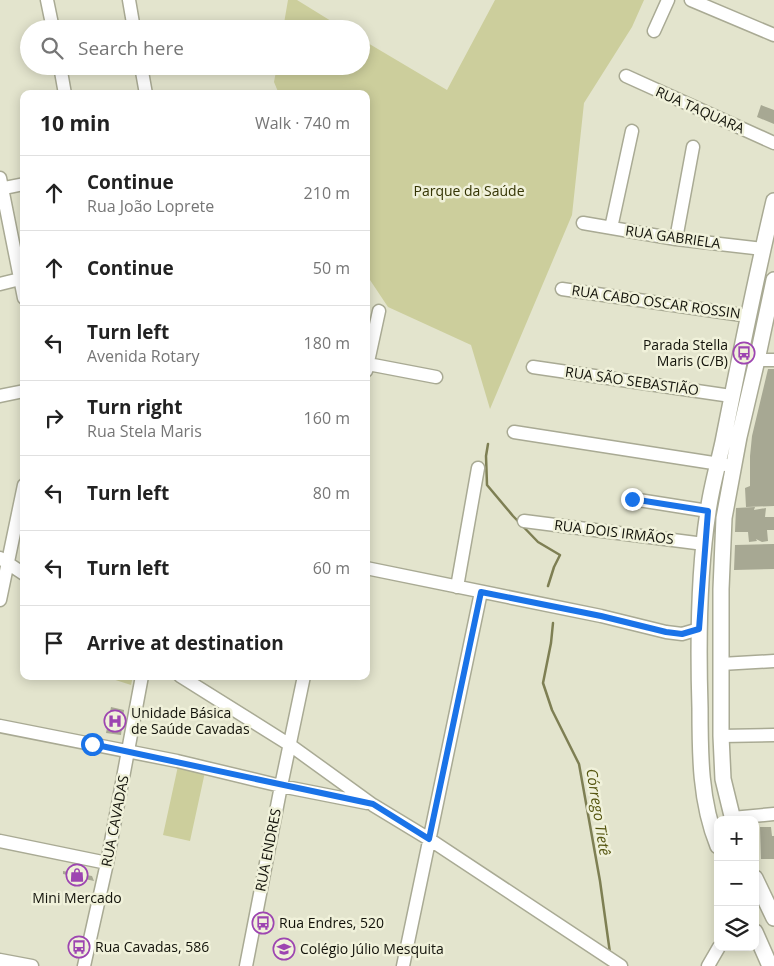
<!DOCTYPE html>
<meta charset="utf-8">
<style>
:root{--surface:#fff;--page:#f2f2f2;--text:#222;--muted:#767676;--line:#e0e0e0}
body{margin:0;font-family:"Open Sans",sans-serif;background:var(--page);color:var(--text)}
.controls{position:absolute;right:15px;bottom:15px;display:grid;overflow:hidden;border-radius:10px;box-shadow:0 2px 12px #0003}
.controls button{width:45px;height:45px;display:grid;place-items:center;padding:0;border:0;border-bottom:1px solid var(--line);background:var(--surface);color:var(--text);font:25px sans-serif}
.stop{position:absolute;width:15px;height:15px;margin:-11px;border:4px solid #1a73e8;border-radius:50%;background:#fff}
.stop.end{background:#1a73e8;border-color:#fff;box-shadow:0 1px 5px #0008}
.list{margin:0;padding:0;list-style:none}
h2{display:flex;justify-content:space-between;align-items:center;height:65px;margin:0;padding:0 20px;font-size:21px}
h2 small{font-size:16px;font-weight:400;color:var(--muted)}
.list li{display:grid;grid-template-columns:32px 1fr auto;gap:15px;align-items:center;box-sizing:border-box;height:75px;padding:0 20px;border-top:1px solid var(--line)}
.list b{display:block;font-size:19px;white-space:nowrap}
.list p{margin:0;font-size:16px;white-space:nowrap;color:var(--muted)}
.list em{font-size:16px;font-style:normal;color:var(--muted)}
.icon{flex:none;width:28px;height:28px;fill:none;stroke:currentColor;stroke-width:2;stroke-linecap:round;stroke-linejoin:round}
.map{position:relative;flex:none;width:774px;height:966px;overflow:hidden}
.search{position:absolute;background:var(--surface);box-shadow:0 2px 12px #0003;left:20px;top:20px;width:350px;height:55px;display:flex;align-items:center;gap:12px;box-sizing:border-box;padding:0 18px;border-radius:28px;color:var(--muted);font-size:19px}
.panel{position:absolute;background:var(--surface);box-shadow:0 2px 12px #0003;left:20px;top:90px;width:350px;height:590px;border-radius:10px}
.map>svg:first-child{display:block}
.green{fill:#ccce9c}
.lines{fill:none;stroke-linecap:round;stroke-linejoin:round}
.stream{stroke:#7e7f53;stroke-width:2.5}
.building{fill:#a7a893}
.minor-casing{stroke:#a9aa94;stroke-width:15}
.major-casing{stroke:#a9aa94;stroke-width:18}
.minor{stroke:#fff;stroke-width:12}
.major{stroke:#fff;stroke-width:15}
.route{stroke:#1a73e8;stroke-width:6}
.labels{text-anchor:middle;stroke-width:5;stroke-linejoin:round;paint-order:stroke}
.street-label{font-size:14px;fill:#12120a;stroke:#f0f1da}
.park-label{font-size:14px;fill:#343403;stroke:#f0f1da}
.poi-label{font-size:14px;fill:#12120a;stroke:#f0f1da;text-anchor:start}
.water-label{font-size:15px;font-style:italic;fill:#55550f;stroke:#f0f1da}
</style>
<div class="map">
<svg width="774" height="966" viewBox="0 0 774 966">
<rect width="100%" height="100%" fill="#e3e4cd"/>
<path class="green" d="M288,0H297L344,29H283Z
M495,0H644L632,27L584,103L572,215L490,409L471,345L388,307L366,274V94H279L274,82L277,66H361V39L447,90Z
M103,676H133L131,685Z
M178,766L205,772L190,841L163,835Z"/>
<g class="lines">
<path class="stream" d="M488,444L486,456L487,485L513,516L538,542L560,555L554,567L548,586
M553,623L551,643L543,683L552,710L579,764L600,881L610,953"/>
</g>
<path class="building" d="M761,105L774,110V124L757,117Z
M768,369H774V506L746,507L745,488L750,486V456L752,436Z
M755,507L754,510L766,508L765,517H774V530H767L768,541L762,542L756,539L757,541L749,542L748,532H735L736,508Z
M774,544V569L734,570L735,545Z
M111,707L124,710L121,735L106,733Z
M760,827H771L772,836H774V859H761Z
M63,871L92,876L94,881L63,874Z"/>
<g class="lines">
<g class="minor-casing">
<path id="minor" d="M47,0L53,29
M129,0L134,29
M691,0L774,35
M654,31L668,0
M60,66L65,94
M141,66L146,94
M626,76L774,143
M0,178L24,298
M0,189L24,184
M583,223L676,239L763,249
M611,228L632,131
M676,239L693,147
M0,284L24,278
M562,289L749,316
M757,360H774
M368,364L436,377
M533,367L731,396
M366,371L379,311
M0,396L24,391
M514,432L726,465
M632,499L708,511
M524,521L704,544
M0,558L24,574
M366,568L601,616L666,632L682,634L699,629
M457,587L478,468
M0,600L24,485
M721,664L774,661
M180,676L290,745L373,805L429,839L621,966
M0,726L177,761L281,786L367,803
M721,736L774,735
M732,818L774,814
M0,841L107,863
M0,960L32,966
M84,966L107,863L142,676
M246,966L281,786L304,676
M403,966L481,592
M708,966L719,947"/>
</g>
<g class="major-casing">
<path id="major" d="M733,820L723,779L721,736V589L724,518L739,437L757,360L774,280
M718,846C700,802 700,754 700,708C698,644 698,576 708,512C711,488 718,465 723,442C739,361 755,281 774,201
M755,878L774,918
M755,932L770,966"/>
</g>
<use href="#minor" class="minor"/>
<use href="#major" class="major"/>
</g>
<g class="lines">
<path class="route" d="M92,744L373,804L429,839L481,592L601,616L666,632L682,634L699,629L708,511L632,499"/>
</g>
<defs>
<g id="bus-ring" transform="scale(1.125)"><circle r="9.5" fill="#f0f1da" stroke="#9d45b1" stroke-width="1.5"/><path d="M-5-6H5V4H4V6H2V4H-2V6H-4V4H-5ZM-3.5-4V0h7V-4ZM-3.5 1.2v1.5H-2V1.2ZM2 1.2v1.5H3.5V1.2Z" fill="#9d45b1"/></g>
<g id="hospital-ring" transform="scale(1.125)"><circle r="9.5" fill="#f0f1da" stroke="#9d45b1" stroke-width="1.5"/><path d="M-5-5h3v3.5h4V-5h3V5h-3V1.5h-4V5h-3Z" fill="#9d45b1"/></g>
<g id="shop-ring" transform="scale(1.125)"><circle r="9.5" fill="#f0f1da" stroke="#9d45b1" stroke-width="1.5"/><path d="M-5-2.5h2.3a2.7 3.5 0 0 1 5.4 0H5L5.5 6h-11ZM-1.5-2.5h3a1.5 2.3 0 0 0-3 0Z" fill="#9d45b1"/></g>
<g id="school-ring" transform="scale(1.125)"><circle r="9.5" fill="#f0f1da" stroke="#9d45b1" stroke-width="1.5"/><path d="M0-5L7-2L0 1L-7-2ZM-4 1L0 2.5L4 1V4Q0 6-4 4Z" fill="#9d45b1"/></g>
</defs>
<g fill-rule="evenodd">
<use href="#bus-ring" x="744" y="353"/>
<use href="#hospital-ring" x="115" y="721"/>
<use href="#shop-ring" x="77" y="875"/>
<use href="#bus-ring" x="263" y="923"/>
<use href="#bus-ring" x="79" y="947"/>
<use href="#school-ring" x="284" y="949"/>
</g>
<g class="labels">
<g class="street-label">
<text transform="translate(700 110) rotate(24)" y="5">RUA TAQUARA</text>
<text transform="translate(673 237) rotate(8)" y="5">RUA GABRIELA</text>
<text transform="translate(656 302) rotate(8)" y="5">RUA CABO OSCAR ROSSIN</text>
<text transform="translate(632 381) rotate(8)" y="5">RUA SÃO SEBASTIÃO</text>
<text transform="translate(614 532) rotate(7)" y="5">RUA DOIS IRMÃOS</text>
<text transform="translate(115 821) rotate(-79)" y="5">RUA CAVADAS</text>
<text transform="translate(268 850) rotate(-79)" y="5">RUA ENDRES</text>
</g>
<g class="park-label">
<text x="469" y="196">Parque da Saúde</text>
</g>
<g class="poi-label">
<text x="728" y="350" text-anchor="end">Parada Stella<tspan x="728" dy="16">Maris (C/B)</tspan></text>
<text x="131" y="718">Unidade Básica<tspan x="131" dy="16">de Saúde Cavadas</tspan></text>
<text x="77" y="903" text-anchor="middle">Mini Mercado</text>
<text x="279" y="928">Rua Endres, 520</text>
<text x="95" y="952">Rua Cavadas, 586</text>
<text x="300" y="954">Colégio Júlio Mesquita</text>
</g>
<g class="water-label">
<text transform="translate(598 812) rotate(81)" y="5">Córrego Tietê</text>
</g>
</g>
</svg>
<div class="controls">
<button>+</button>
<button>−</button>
<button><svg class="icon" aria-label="layers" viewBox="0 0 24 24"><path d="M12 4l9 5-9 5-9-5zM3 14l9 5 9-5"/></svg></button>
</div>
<div class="stop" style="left:92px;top:744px"></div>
<div class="stop end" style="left:632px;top:499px"></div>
<div class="search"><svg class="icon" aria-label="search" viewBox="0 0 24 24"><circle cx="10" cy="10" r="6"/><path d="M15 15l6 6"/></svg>Search here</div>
<section class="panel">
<h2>10 min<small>Walk · 740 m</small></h2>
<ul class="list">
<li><svg class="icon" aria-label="ahead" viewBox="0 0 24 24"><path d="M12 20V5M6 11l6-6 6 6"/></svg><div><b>Continue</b><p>Rua João Loprete</p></div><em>210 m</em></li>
<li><svg class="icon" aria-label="ahead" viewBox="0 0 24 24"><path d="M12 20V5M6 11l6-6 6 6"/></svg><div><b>Continue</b></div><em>50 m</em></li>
<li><svg class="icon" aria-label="left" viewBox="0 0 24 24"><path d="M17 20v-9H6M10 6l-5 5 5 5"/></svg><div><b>Turn left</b><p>Avenida Rotary</p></div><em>180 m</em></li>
<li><svg class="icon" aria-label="right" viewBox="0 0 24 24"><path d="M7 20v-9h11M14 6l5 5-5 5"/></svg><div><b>Turn right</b><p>Rua Stela Maris</p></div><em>160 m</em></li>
<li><svg class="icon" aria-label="left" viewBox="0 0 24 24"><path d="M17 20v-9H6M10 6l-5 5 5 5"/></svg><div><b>Turn left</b></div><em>80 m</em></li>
<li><svg class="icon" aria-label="left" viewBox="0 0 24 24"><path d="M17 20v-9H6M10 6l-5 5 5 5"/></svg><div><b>Turn left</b></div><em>60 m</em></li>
<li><svg class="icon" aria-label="arrive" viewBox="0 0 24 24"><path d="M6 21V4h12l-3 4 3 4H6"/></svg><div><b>Arrive at destination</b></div></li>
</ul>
</section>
</div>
